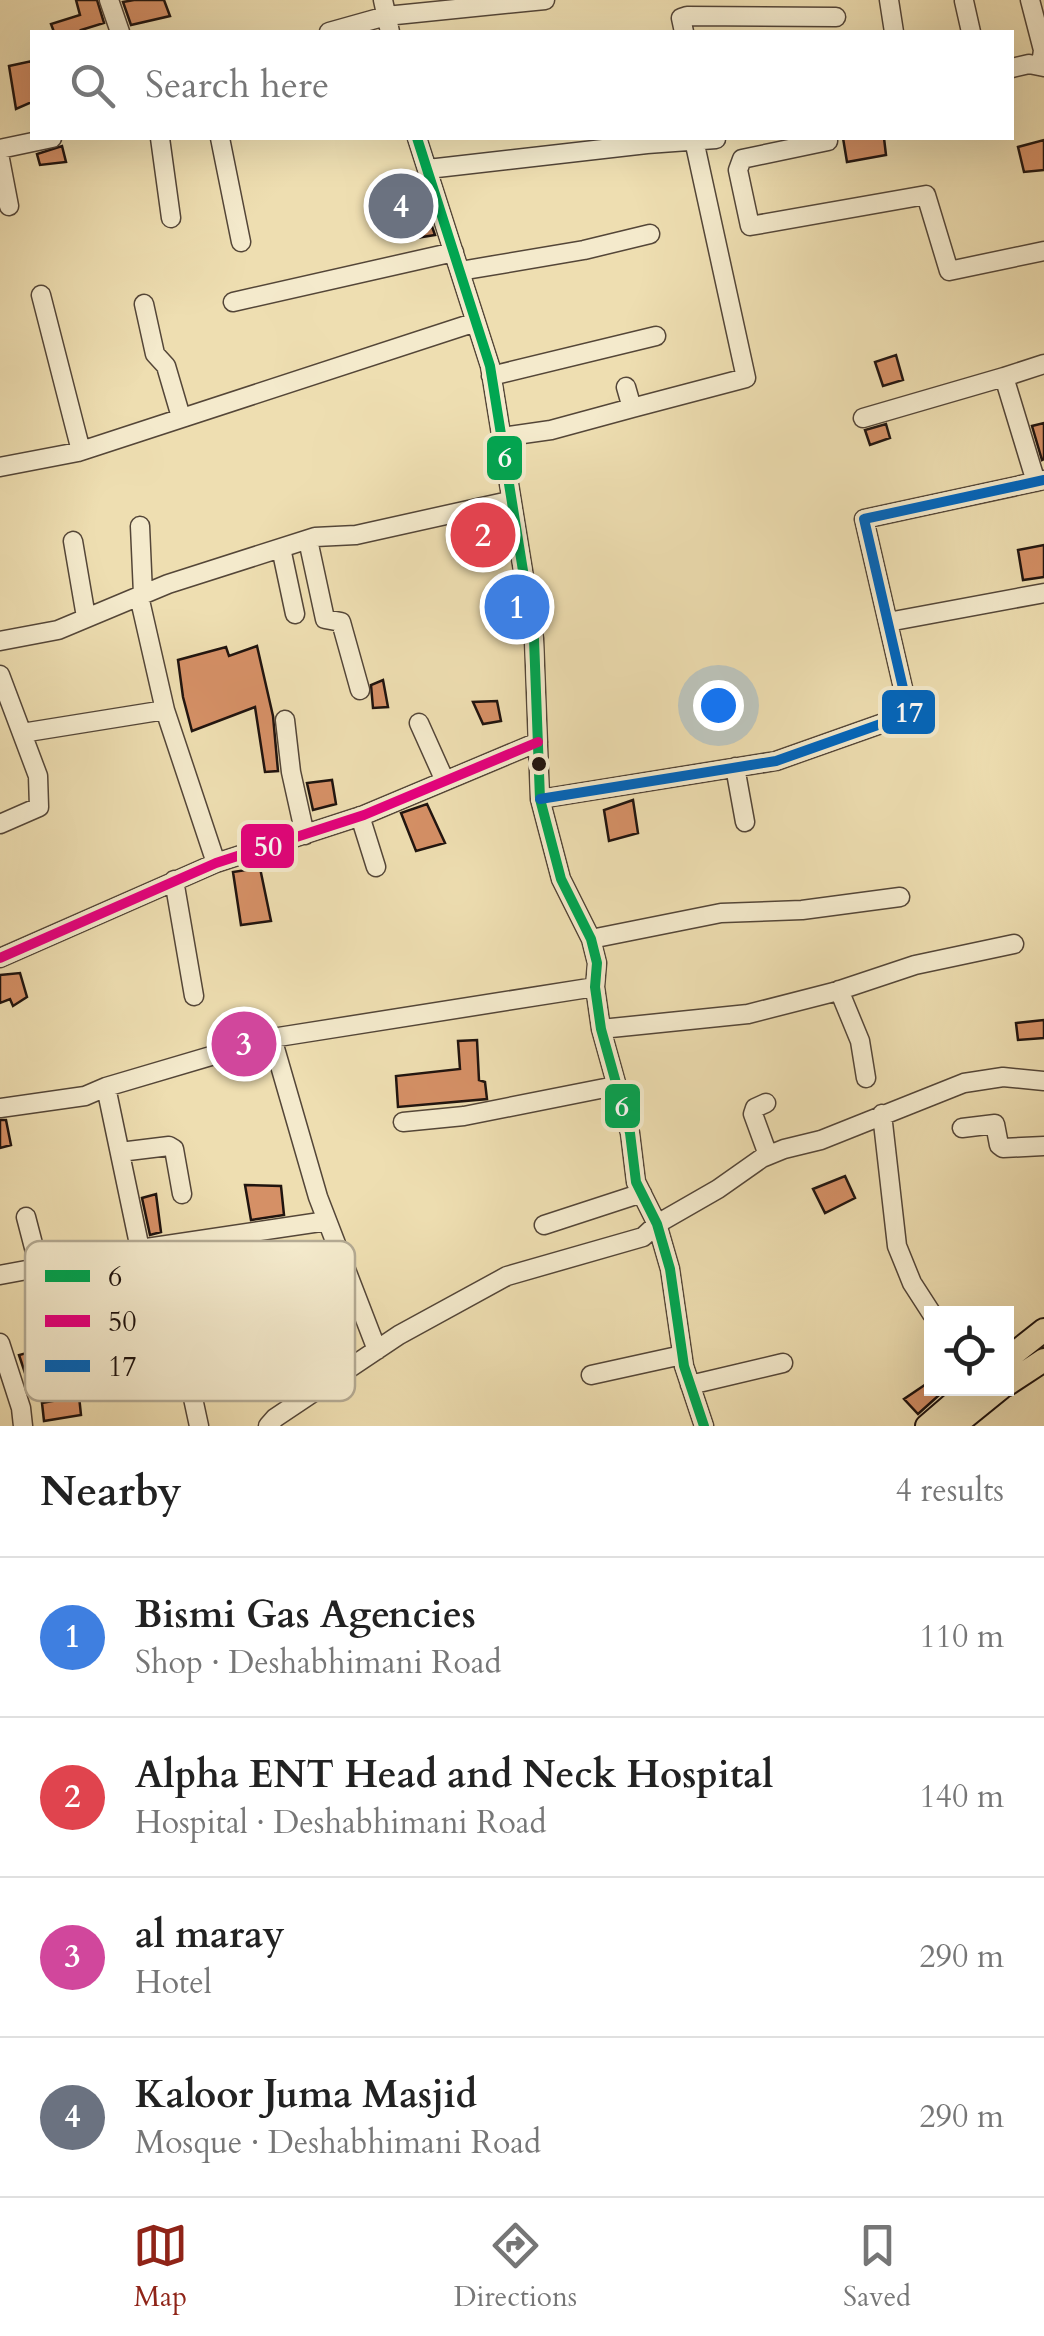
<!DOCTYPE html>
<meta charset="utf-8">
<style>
:root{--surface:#fff;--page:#f2f2f2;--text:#222;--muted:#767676;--line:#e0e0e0;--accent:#8f2418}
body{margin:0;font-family:Cardo,serif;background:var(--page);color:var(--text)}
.controls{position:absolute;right:30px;bottom:30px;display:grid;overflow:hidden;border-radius:0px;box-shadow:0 10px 40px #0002}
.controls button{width:90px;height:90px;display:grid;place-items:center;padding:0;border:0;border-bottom:2px solid var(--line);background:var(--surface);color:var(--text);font:50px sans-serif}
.you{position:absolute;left:718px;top:705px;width:35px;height:35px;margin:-25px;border:8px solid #fff;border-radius:50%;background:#1a73e8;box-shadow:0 0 0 15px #1a73e833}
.badge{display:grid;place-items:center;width:65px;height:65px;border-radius:50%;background:var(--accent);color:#fff;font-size:32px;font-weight:700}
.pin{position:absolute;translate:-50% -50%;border:5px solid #fff;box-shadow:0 2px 10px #0006}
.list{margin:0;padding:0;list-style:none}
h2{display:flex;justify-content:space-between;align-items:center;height:130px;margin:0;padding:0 40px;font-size:42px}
h2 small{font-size:32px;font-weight:400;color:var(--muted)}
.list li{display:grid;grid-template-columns:65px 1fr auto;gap:30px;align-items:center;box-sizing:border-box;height:160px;padding:0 40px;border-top:2px solid var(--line)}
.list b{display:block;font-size:38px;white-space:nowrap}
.list p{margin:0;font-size:32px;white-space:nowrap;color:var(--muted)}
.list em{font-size:32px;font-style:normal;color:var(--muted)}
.icon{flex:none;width:55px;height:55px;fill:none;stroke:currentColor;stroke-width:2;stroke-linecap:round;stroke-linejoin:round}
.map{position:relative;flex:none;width:1044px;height:1426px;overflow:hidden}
.search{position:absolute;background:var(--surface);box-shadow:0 10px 40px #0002;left:30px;right:30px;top:30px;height:110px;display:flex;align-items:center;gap:25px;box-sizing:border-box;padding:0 35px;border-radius:0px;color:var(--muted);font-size:38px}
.sheet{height:770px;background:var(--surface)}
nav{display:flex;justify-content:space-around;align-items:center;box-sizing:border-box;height:140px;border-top:2px solid var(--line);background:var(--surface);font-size:28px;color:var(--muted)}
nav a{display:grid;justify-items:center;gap:5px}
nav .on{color:var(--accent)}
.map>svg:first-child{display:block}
.building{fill:#d59066;stroke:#20140f;stroke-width:2.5}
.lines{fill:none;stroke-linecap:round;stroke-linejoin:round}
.minor-casing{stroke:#544638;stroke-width:21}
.major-casing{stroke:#20140f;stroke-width:26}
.minor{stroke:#f4eacc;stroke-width:18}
.major{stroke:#eedeb1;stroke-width:22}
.bus-1-casing{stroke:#f4eacc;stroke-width:18}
.bus-2-casing{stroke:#f4eacc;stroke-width:18}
.bus-3-casing{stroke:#f4eacc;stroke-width:18}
.bus-1{stroke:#00a651;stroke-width:10}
.bus-2{stroke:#e5007d;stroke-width:10}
.bus-3{stroke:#0065bd;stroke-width:10}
.bus-dot{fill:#20140f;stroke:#f4eacc;stroke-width:4}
.key{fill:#f4eacc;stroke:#b4aa93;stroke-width:2.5}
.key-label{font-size:28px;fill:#20140f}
.line-badge{stroke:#f4eacc;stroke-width:4}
.badge-label{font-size:28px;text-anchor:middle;font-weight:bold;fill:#fff}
</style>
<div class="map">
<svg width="1044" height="1426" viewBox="0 0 1044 1426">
<rect width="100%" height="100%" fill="#eedeb1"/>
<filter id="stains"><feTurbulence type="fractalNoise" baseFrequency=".002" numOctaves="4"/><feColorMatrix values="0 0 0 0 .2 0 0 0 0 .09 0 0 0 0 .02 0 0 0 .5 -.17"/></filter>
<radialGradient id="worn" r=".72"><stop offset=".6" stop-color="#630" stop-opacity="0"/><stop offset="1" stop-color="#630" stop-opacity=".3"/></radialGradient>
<path class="building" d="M76,0H97L104,23L81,30L82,32H54L51,24L80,15Z
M134,0H164L170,16L131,25L123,2Z
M32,61V102L16,109L9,66Z
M843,138H884L886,155L847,162Z
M1044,140V170L1024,172L1018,147Z
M62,146L66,162L40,165L37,154Z
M413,187L424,219L429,218L435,235L397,241L380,195Z
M896,355L903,380L883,386L875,362Z
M1044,423V459L1042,460L1032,426Z
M886,424L890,438L870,445L865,430Z
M490,522L491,527L503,525L505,535L493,537L494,545L471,549L467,526Z
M1044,545V577L1023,580L1018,550Z
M257,646L273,716L278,771L265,772L255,707L192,731L183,697L178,660L226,647L229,656Z
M383,680L388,707L373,708L371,685Z
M497,701L501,721L483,724L473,702Z
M332,780L336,804L313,810L307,783Z
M633,800L638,833L609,841L604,810Z
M427,804L445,843L416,851L401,813Z
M260,868L271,921L241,925L233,872Z
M20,973L27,997L13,1006L10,999L0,1003V975Z
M1044,1020V1038L1018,1040L1016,1023Z
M477,1040L479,1080L485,1082L487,1099L398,1107L396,1076L460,1069L458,1041Z
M0,1120H6L11,1145L0,1148Z
M845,1176L855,1198L825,1213L813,1189Z
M245,1185L281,1186L284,1215L251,1220Z
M156,1194L161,1232L150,1235L142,1198Z
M98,1334L107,1360L75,1370L74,1365L26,1376L19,1355Z
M932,1380V1388H947L918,1414L904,1399Z
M79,1396L81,1415L44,1421L42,1403Z"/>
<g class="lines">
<g class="minor-casing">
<path id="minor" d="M109,0L120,32
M383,0L390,32
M889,0L894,32
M1030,0L1043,50L1041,65
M964,1L971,32
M329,32L386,16L545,0
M684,32L681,18L687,16L836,17
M1012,68L1029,64L1044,67
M160,138L171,218
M220,138L241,242
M417,138L490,366L534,639L540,799L561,879L591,939L597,963L595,987L601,1029L630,1133L636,1182L657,1224L670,1269L684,1366L704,1426
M647,138V144L716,139
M828,141L742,159L738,170L750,226L926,195L949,271L1044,251
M0,149L52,138
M0,159L9,206
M428,169L647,144
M460,271L584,250L650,234
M41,295L81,451
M233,302L454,252
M144,304L155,354L166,366L181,417
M491,376L656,336
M1004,377L1044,364
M626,387L632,408L746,378L694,140
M863,418L1004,377L1036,482
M502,437L551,430L632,408
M0,467L78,452L476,322
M140,526L143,594
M308,540L325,619L341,622L360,690
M73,541L86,617
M281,548L295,614
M139,596L165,710L216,863
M888,622L1044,593
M0,641L58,630L168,584L315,537L356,535L509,501
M0,675L38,776L39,807L0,824
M285,720L291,772L305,835
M419,723L445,781
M22,733L165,710
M735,767L745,822
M540,799L776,761L909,714L864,519L1044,480
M360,816L376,867
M174,880L194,996
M591,939L721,913L802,910L900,897
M0,958L216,863L364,815L538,742
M839,990L860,1041L866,1078
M601,1029L748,1014L834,992L915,965L1014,944
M272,1038L318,1197L377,1350
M766,1103L755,1108L753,1114L768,1155
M0,1108L85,1096L106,1087
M882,1114L897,1246L912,1283L932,1314
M403,1122L464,1116L615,1086
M962,1128L995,1124L999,1145L1003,1148L1044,1146
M120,1152L169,1146L174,1149L182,1194
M26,1217L39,1267
M544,1225L642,1193
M160,1246L199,1426
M140,1249L106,1087L272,1038L595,987
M0,1275L140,1249L327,1221
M0,1343L21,1408L23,1426
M591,1375L682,1355
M690,1385L783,1363
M268,1426L275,1418L399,1335L507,1276L643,1237L657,1224L718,1189L762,1158L784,1149L821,1140L964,1083L1003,1077L1044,1081"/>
</g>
<g class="major-casing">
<path id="major" d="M1006,1360L1044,1330
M1006,1385L1044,1360
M927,1426L971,1388
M954,1426L1001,1388"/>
</g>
<use href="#minor" class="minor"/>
<use href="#major" class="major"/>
<g class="bus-1-casing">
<path id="bus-1" d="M417,138L490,366L534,639L540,799L561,879L591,939L597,963L595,987L601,1029L630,1133L636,1182L657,1224L670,1269L684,1366L704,1426"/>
</g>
<g class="bus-2-casing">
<path id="bus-2" d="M0,958L216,863L364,815L538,742"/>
</g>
<g class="bus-3-casing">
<path id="bus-3" d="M540,799L776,761L909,714L864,519L1044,480"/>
</g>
<use href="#bus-1" class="bus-1"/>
<use href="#bus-2" class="bus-2"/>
<use href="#bus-3" class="bus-3"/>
</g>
<circle class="bus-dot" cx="539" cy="764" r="9"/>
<rect x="25" y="1241" width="330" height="160" rx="15" class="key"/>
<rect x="45" y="1270" width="45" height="12" fill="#00a651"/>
<rect x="45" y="1315" width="45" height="12" fill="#e5007d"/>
<rect x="45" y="1360" width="45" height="12" fill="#0065bd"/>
<g class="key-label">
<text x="108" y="1286">6</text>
<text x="108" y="1331">50</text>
<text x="108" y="1376">17</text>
</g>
<g class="line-badge">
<rect x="485" y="434" width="39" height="48" rx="10" fill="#00a651"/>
<rect x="880" y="688" width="57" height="48" rx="10" fill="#0065bd"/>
<rect x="239" y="822" width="57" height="48" rx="10" fill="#e5007d"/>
<rect x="603" y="1082" width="39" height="48" rx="10" fill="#00a651"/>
</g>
<g class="badge-label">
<text x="505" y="467">6</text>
<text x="909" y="722">17</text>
<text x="268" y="856">50</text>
<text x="622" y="1116">6</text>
</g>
<rect width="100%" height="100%" filter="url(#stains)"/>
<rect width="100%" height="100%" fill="url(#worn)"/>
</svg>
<div class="controls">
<button><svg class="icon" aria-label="locate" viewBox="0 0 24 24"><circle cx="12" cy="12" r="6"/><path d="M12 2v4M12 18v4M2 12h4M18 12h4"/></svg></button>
</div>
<div class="you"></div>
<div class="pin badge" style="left:517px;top:607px;background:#3f7fe0">1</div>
<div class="pin badge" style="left:483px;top:535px;background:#e0444e">2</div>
<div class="pin badge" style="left:244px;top:1044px;background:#d1479c">3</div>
<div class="pin badge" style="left:401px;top:206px;background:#6b7280">4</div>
<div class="search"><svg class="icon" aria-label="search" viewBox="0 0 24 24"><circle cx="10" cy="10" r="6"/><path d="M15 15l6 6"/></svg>Search here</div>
</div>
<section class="sheet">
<h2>Nearby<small>4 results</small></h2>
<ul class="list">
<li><span class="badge" style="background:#3f7fe0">1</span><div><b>Bismi Gas Agencies</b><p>Shop · Deshabhimani Road</p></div><em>110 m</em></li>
<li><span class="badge" style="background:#e0444e">2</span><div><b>Alpha ENT Head and Neck Hospital</b><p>Hospital · Deshabhimani Road</p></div><em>140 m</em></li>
<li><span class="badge" style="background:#d1479c">3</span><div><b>al maray</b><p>Hotel</p></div><em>290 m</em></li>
<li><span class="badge" style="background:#6b7280">4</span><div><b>Kaloor Juma Masjid</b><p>Mosque · Deshabhimani Road</p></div><em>290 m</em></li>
</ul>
</section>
<nav>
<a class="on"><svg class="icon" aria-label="map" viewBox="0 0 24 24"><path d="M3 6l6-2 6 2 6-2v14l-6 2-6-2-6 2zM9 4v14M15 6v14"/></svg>Map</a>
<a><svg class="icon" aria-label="directions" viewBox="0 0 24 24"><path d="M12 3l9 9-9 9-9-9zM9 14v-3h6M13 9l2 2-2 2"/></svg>Directions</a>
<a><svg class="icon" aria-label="saved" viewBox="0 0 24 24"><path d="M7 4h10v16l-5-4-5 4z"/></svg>Saved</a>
</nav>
